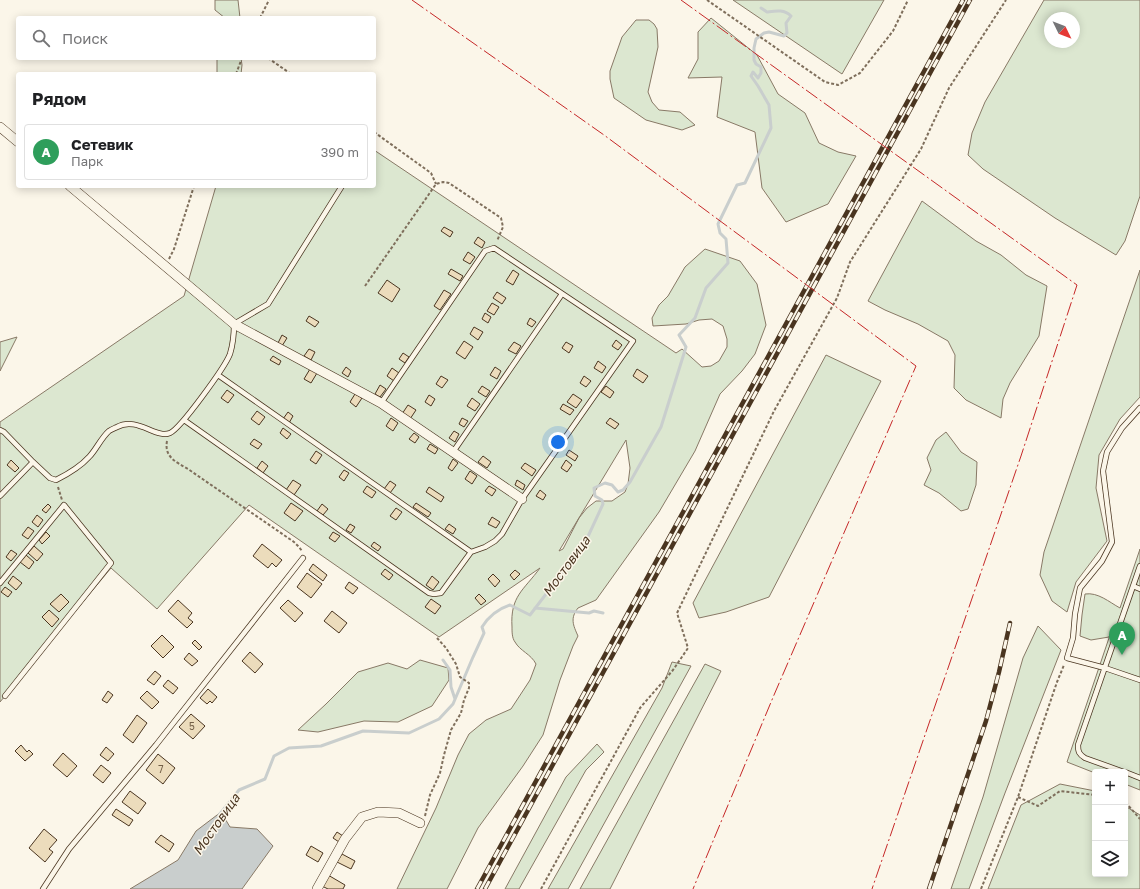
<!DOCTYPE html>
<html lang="ru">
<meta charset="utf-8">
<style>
:root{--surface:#fff;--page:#f6f6f6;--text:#202124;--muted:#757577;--line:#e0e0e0;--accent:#c62828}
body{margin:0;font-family:"Golos Text",sans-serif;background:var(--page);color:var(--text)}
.controls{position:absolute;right:12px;bottom:12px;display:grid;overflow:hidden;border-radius:4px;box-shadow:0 2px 10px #0003}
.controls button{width:36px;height:36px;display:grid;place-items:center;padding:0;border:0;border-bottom:1px solid var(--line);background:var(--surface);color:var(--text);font:20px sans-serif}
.compass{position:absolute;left:1044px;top:12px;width:36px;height:36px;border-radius:50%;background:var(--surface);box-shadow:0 2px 10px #0003;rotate:133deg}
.you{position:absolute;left:558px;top:442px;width:14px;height:14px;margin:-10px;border:3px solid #fff;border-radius:50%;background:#1a73e8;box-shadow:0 0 0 6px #1a73e833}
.badge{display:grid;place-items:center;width:26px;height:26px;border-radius:50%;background:var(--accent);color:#fff;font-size:13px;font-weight:700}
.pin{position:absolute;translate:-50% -33px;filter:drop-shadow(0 1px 2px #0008)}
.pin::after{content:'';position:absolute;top:21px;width:14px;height:12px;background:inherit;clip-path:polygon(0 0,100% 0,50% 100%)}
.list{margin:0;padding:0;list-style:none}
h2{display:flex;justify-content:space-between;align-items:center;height:52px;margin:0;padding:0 16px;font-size:17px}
h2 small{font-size:13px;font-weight:400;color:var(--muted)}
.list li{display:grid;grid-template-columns:26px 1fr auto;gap:12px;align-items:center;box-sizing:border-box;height:56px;margin:0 8px 8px;padding:0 8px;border:1px solid var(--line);border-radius:4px}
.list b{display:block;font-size:15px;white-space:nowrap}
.list p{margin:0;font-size:13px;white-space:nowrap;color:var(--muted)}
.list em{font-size:13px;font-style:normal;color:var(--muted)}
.icon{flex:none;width:22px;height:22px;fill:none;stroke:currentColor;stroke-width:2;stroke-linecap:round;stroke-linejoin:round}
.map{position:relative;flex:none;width:1140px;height:889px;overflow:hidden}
.search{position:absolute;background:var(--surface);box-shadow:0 2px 10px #0003;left:16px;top:16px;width:360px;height:44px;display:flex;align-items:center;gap:10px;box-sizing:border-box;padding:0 14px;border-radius:4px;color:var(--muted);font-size:15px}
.panel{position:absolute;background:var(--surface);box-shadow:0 2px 10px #0003;left:16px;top:72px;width:360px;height:116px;border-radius:4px}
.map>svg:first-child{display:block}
.green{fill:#dce7d0;stroke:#887966;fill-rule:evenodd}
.water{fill:#c9cecd;stroke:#887966}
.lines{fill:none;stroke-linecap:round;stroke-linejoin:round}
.stream{stroke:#c9cecd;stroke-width:3}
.building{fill:#ecdcbc;stroke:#4a3520}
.service-casing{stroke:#4a3520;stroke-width:6}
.minor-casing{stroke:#4a3520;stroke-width:10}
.path{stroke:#7f6f5c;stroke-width:2;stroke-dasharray:3 2;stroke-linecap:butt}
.service{stroke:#fbf6e9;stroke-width:4.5}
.minor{stroke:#fbf6e9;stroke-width:9}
.rail-casing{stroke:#4a3520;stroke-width:4.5}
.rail{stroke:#fbf6e9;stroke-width:3;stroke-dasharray:9;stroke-linecap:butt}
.power{stroke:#c62828;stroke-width:1;stroke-dasharray:14 3 2 3;stroke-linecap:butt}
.labels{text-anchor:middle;stroke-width:3;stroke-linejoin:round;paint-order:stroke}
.number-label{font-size:10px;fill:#725f47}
.water-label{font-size:13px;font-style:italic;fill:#4a3520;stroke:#fbf6e9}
</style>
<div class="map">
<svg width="1140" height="889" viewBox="0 0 1140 889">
<rect width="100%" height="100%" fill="#fbf6e9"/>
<path class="green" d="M215,0H238L240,18H225L215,10Z
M733,0H884L842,74Z
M1044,0H1140V196L1125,241L1116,255L1055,218L983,169L968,155L972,133L985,102ZM1050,18H1074V42H1050Z
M711,18L757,55L778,94L805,113L819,143L838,152L856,156L828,204L786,222L762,188L755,132L717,117L722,77L688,78L698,59V32Z
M636,20H649L654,24L657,29L658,47L648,92L652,102L659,110L680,112L695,125L682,130L646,120L614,98L610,79V71L622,37Z
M217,58H241L242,65L241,74H217Z
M374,150L676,353L682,349L702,367L711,366L719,361L727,347V339L723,326L712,319L699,320L686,324L653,326L652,318L659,305L668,296L685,267L705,249L740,261L757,284L766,325L755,354L742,371L720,394L695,451L659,512L596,600L578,608C570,618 573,625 578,636L573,646L560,680L543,735L523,766L478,828L447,889H397L436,808L458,755L469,734L486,720L511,709L530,680L536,664C531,654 520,651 515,642C512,638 512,632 512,627C510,596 524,590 540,568L439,637L249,505L157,609L111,568L0,702V422L184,296L216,186H374ZM626,440L630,468L628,484L625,492L612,501H596L587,508L579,518L563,549L559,551Z
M922,201L976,241L1001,255L1026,275L1047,286L1039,336L1010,383L1003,399L1001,418L966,400L954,388L955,355L948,341L918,324L885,310L868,301Z
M1140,270V397L1120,419L1099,455L1096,488L1107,541L1076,582L1067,612L1052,601L1040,575L1044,552Z
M17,337L0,371V342Z
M826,355L881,381L769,597L726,612L699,618L693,603Z
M946,432L961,452L977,462L976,485L968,509L961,511L939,493L924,485L931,470L927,458L936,440Z
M1140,549V790L1125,784V772L1095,773L1067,762L1111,632L1109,637L1091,640L1080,636L1082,615L1085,594C1098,592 1109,602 1120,608Z
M1038,626L1061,650L1005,793L969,889H951L983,797L1023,658Z
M420,660L448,668L449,680L432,706L398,722L364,721L318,732L298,730L326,704L358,672L388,663L407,669Z
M672,662L691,666L568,889H548L662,688Z
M705,664L721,671L610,889H580Z
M597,744L604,752L586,770L519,889H505L566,777Z
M1060,784L1095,791V874H1125V806L1140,815V889H988L1021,805Z"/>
<path class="water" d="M221,812L230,827L257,829L273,846L242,889H130L178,860L196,831Z"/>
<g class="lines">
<path class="stream" d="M535,608L589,613L594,611L603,613
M443,660L450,670L451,687L455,699
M219,815L239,790L265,779L274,756L289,748L321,746L363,731L409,733L439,719L453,704L473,657L484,633L482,627C489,616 498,609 510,605L530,615L585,543L603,504L602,500L595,496L594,488L605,483L612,485L618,492L623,490L630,482L661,427L686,347L679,335L695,318L706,288L728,263L726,239L720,233L718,224L737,185L745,183L771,128L769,105L758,86L751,76L753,72L758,78L761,73V67L756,64L754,60V48L756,39L764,33L769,32L784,36L787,33L786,23L791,16C784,9 775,11 767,12L761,8"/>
</g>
<path class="building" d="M444,227L453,232L450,237L441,231Z
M478,237L485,242L482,248L474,243Z
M468,252L475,257L470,264L463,260Z
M451,269L463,276L460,281L448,274Z
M513,270L519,274L513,285L506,281Z
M387,280L400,289L392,302L378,293Z
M444,290L451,294L440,310L434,306Z
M497,292L506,298L502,304L493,298Z
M492,303L499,307L494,315L487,311Z
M485,313L491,317L488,323L482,319Z
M309,316L319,322L315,327L306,321Z
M530,318L536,322L532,327L527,324Z
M474,327L483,332L478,340L470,334Z
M282,335L287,338L282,346L278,343Z
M616,340L622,345L618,350L612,346Z
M464,341L473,347L465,359L456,353Z
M514,342L521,346L516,354L508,350Z
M566,342L573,346L569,353L562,348Z
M309,349L315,352L311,360L304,356Z
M403,353L409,357L405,363L399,359Z
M273,356L281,361L279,365L270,360Z
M598,361L606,367L602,373L594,368Z
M346,367L351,371L348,377L342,373Z
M495,367L501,371L497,379L490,375Z
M392,368L399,373L394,381L387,376Z
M310,369L317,373L311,383L304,379Z
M637,369L648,376L643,383L633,376Z
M441,376L448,380L442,388L436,384Z
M584,376L591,381L586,387L580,383Z
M380,385L386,389L380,397L375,394Z
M482,386L490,391L486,397L478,392Z
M606,386L614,392L610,398L601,392Z
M227,390L234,395L228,403L221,398Z
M355,394L362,398L356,407L350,402Z
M573,394L582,400L576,408L567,402Z
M429,395L435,399L431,406L425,402Z
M472,398L480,404L475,411L467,406Z
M563,404L574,410L570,415L560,409Z
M408,405L416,410L410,419L402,414Z
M257,411L265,417L259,425L251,419Z
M288,412L293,416L289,423L283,419Z
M391,418L398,423L393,431L386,426Z
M462,418L468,421L464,427L459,424Z
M610,418L619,424L615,429L606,423Z
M283,428L291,434L287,439L280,433Z
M454,431L459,434L455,442L449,438Z
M414,433L419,437L415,443L409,439Z
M254,439L262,444L258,449L250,444Z
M430,444L438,449L435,454L427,449Z
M569,450L578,456L575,461L566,455Z
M316,451L322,455L316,464L310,460Z
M483,456L491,462L487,468L478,462Z
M453,459L458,463L452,471L448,468Z
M11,460L19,468L15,472L7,465Z
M566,460L572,465L567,472L561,468Z
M262,461L268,466L263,473L257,468Z
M525,463L536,470L532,476L521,468Z
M344,470L349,473L344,481L339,477Z
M470,471L477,476L472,484L465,479Z
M293,480L301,485L294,495L286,490Z
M517,480L525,485L523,490L515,485Z
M390,481L396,485L390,493L384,489Z
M367,486L376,492L372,498L363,492Z
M489,486L496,490L492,496L485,491Z
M429,487L444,497L441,502L426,492Z
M540,490L546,495L543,500L536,496Z
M291,503L303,511L295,521L284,513Z
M416,503L431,513L428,517L413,507Z
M48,504L51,507L46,513L42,510Z
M322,504L328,509L323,515L317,511Z
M396,508L402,512L396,520L390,516Z
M37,515L43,520L38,527L32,522Z
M492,517L500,522L496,528L488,524Z
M350,524L355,527L351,533L346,530Z
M449,524L456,529L453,534L445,529Z
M28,527L34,531L28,539L22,535Z
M46,532L50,536L42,544L39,540Z
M333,532L340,536L335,542L329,538Z
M374,542L381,547L378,551L371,546Z
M262,544L282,560L276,567L272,563L268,568L253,556Z
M34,546L43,554L37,561L28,553Z
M11,550L17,554L11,561L6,557Z
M26,555L34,562L29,569L20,562Z
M313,564L327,575L323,581L309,570Z
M385,569L393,575L389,580L381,574Z
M515,570L520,574L514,580L510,575Z
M307,573L322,584L311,598L297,587Z
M493,574L500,581L495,587L488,579Z
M13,576L22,583L16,590L8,583Z
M432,576L439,582L433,590L426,585Z
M349,582L358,588L353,594L345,588Z
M5,587L12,592L8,597L1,592Z
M61,594L69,602L59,612L50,604Z
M479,594L486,601L481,605L475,598Z
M431,599L441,606L435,614L425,607Z
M178,600L192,613L188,618L193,622L187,628L168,611Z
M288,600L303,613L295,622L280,608Z
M49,610L59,619L52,627L42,617Z
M332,611L347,623L339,633L324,621Z
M162,635L174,647L163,658L151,646Z
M195,640L202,647L199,650L192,643Z
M250,652L263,664L255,673L242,661Z
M189,653L198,661L192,666L184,659Z
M155,671L161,676L154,685L147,680Z
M168,680L178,688L173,694L163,686Z
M208,689L217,697L212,703L210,701L207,704L200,698Z
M108,691L113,695L107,703L102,700Z
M147,691L159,702L152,709L140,698Z
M191,714L205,726L193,739L179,727Z
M137,715L147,723L133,743L123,735Z
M21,745L27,752L29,750L33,754L25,761L15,751Z
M106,747L114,754L108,761L100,755Z
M63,753L77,766L67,777L53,765Z
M158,754L175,768L163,784L146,770Z
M101,765L111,773L103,783L93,775Z
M130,791L146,803L138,814L122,802Z
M116,809L133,820L129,826L112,815Z
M44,829L57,840L49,849L53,852L45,862L29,848Z
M337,832L343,836L339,842L333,838Z
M161,835L174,844L169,852L155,842Z
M311,846L323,853L318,862L306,855Z
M342,854L355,861L351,869L337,862Z
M328,875L345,885L343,889H328L322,886Z"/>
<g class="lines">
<g class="service-casing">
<path id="service" d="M218,375L471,552
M1140,408L1122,428L1107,452L1103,471L1112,542L1102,561L1080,588L1075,614L1073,638L1067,658L1105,668L1140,680
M184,420L429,593L434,594L441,593L471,552L485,547L495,541L502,534L522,499L633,341L494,248L485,251L381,403
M0,430L4,432L33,462
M453,452L562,294
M0,496L33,462L50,478L56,480C68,474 80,467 89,457C96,450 101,438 109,431C112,429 115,428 117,427C137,416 156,439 170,433C181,428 225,367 230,354C233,344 234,334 234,324L268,304L342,186
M0,583L64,505L111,563L5,696
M1133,586L1140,589
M1124,772L1085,758C1079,754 1078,752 1078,745L1140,566
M1125,772L1140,778
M43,889L69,849L156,745L303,558"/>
</g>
<g class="minor-casing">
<path id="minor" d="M0,127L18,142
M70,186L234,324L381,403L522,499
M317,889L345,839L362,817L378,812L399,813L420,823"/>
</g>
<path class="path" d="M707,0L825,82L838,85L860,73L893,31L908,0
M260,18L269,0
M268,58L291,74
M236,74L242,58
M374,132L431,173L436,184
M169,259L174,249L194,186
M365,286L436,184L443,182L449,183L501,218L503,227L497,241
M167,441C164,457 176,462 188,469L294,542L299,547L302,551
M58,487L62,500
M1018,797L1038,806L1060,791L1095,795
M1125,803L1127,804L1140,819
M425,816L430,795L440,773L444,755L451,730L461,713L464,700L469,688V683L460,677L456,664L446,648L437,638
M541,889L640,708L673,670L688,648L677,613L774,411L837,298L850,262L921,149L949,88L1006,0
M981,889L1018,797L1057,682L1064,665"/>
<use href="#service" class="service"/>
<use href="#minor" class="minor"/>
<g class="rail-casing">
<path id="rail" d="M477,889L963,0
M485,889L970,0
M929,889L986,721L999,672L1010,623"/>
</g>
<use href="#rail" class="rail"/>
<path class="power" d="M412,0L604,135L916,366L774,695L693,889
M681,0L1077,285L1021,456L872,889"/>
</g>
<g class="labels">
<g class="number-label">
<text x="192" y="730">5</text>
<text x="161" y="773">7</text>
</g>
<g class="water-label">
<text transform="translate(566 566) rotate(-54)" y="5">Мостовица</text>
<text transform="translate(216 824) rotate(-55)" y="5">Мостовица</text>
</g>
</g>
</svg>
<div class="controls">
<button>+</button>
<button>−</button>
<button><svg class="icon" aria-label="layers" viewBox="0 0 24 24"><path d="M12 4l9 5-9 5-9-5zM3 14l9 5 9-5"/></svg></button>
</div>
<svg class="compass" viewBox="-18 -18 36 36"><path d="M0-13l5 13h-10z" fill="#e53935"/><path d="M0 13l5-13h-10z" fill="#757577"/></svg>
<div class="you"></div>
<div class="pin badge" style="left:1122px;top:655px;background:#2e9e5b">A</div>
<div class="search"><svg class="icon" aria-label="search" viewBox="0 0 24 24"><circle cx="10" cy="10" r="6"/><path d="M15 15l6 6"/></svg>Поиск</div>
<section class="panel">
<h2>Рядом<small></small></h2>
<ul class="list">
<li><span class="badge" style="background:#2e9e5b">A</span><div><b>Сетевик</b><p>Парк</p></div><em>390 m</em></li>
</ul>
</section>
</div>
